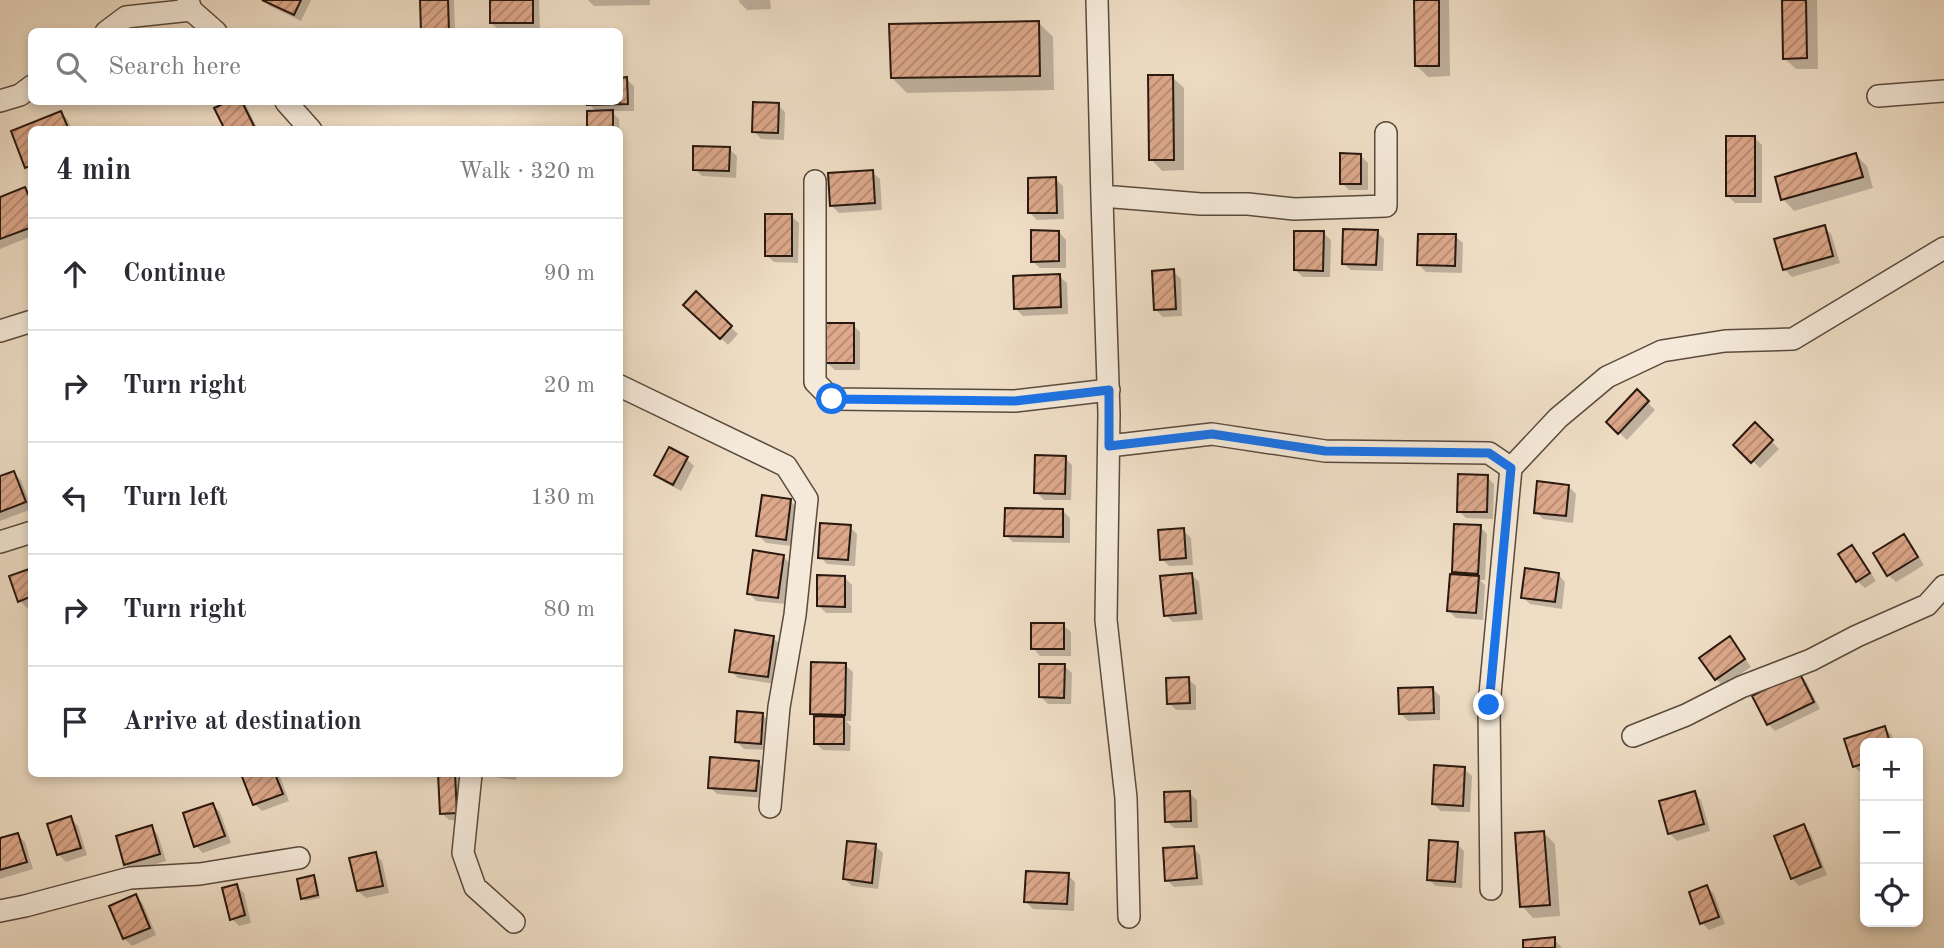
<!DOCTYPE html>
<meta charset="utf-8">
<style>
:root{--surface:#fff;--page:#f7f7f7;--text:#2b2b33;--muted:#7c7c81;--line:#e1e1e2}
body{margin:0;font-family:"Old Standard TT",serif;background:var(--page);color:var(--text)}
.controls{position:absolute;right:21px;bottom:21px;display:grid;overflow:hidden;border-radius:10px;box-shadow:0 4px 10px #0003}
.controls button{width:63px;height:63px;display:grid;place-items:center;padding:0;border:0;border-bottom:2px solid var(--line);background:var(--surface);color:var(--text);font:35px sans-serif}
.stop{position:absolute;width:21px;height:21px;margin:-16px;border:5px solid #1a73e8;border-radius:50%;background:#fff}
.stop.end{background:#1a73e8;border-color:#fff;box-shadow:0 2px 7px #0008}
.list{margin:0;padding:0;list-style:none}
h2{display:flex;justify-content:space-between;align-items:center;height:91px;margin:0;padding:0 28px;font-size:30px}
h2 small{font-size:23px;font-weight:400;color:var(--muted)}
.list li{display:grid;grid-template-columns:46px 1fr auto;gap:21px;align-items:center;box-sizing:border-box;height:112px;padding:0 28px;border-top:2px solid var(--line)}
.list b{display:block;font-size:26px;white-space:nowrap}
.list em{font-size:23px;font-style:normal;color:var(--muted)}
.icon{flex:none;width:38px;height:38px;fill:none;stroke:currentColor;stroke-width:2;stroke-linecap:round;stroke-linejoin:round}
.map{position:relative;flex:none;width:1944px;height:948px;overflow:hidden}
.search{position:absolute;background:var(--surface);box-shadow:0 4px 10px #0003;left:28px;top:28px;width:595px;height:77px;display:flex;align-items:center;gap:18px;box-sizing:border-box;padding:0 24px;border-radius:10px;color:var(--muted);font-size:26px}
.panel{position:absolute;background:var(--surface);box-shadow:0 4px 10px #0003;left:28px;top:126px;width:595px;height:651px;border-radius:10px}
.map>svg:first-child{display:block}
.shadow{fill:#0003}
.building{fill:url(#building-hatch);stroke:#28180f;stroke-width:2}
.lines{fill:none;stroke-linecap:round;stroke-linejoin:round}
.minor-casing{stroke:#5a4a3d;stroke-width:24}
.minor{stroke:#f5eada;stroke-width:21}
.route{stroke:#1a73e8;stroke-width:9}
</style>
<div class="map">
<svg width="1944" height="948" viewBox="0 0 1944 948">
<defs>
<pattern id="building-hatch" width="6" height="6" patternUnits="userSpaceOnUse" patternTransform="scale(1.75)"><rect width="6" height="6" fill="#dda88b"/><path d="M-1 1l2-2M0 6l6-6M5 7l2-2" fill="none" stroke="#b38870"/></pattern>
</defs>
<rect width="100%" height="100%" fill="#efdec6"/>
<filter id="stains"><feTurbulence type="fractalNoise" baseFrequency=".00286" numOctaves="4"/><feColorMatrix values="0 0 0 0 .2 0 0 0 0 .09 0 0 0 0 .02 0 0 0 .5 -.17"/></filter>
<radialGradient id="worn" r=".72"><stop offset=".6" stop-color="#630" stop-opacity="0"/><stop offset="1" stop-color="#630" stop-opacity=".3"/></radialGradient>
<path class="shadow" d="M264,0H311L301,21L270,6Z
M422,0H454L455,32H423Z
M491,0H539L540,30H499L491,23Z
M588,0H650V5L594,6Z
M739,0H770L771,9L747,10L739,2Z
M1416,0H1449L1450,76L1428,77L1416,65Z
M1784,0H1817L1818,69H1796L1784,58Z
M1038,22L1053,37L1054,90L907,93L892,78Z
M1172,77L1184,88V170L1162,171L1151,159Z
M620,79H626L634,86V111H611L619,119L620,150V130H589L597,112L589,104L588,102H620Z
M231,102H243L246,105L258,130H227L217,109Z
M778,105L785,112L784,140L761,139L754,131Z
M61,113L68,120L72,130H32V171L27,167L13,132Z
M1755,138L1762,145V203H1735L1727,195Z
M729,149L737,156L736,178L702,176L695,169Z
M1360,155L1368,163V190H1349L1342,183Z
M1856,155L1867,166L1873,188L1794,211L1783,199L1777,178Z
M872,172L880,179L882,210L839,213L832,206Z
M1055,179L1063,186L1064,219L1037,220L1030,213Z
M24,189L32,196V236L0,249V198Z
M791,216L799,223L798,263L774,262L766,255Z
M1824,227L1831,234L1840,263L1792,277L1784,269Z
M1059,232L1066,240V268H1040L1032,261Z
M1377,232L1384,239L1383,271L1351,270L1343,263Z
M1323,233L1331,240L1330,277H1303L1295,270Z
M1455,236L1463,243L1462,273L1426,272L1419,265Z
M1173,271L1181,279L1182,316L1163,317L1156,310Z
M1059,276L1067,283L1068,314L1023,316L1015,308Z
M696,294L738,334L728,345L686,305Z
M853,325L860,332V370H835L827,363Z
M1637,392L1655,410L1627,440L1608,422Z
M1755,425L1779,449L1760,468L1736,445Z
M1065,458L1072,465L1071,500H1044L1036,492Z
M687,459L694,466L681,491L664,482L656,474Z
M14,473L21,480L32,509L0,521V478Z
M1487,477L1494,484L1493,519L1466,518L1459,511Z
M1569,487L1576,494L1573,523L1543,519L1536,512Z
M790,501L797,508L792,546L766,543L758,535Z
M1063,511L1070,518V543L1013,542L1006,535Z
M850,527L857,534L855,566L827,564L820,557Z
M1480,527L1487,534L1485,580H1480L1485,585L1483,620L1456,618L1449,611L1458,576L1453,571Z
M1183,530L1191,538L1193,565L1169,566L1162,559Z
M1904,536L1911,544L1924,565L1896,582L1888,575Z
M1852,547L1859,554L1876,581L1865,588L1857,581Z
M783,556L790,564L785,604L756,601L749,593Z
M32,570V606L27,608L20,601Z
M1558,574L1565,582L1562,609L1530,604L1523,597Z
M1192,575L1199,582L1203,620L1173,622L1166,615Z
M844,577L852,585V613H826L819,606Z
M1063,625L1071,632V656H1040L1033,648Z
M773,638L781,645L775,684L738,678L731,671Z
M1730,639L1737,646L1751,667L1723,686L1716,679Z
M845,665L853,672L851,721H846L851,726L850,751L823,750L815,743L816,717L812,713Z
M1064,666L1072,673L1071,704H1048L1040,696Z
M1799,674L1806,681L1820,709L1775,731L1768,724Z
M1188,679L1196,686V710H1176L1169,703Z
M1433,689L1440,696V720L1408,721L1400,713Z
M762,714L769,722L768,750L744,749L736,741Z
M1885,728L1892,735L1894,743H1865V772L1861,773L1854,766L1846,740Z
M758,763L765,770L763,798L717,794L710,787Z
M1464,769L1472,776L1470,812L1441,811L1433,804Z
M243,774H279L289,801L262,811L255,804Z
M454,774L462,782L463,820H449L441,813Z
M489,774H517L516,780L493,777Z
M1189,793L1197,800L1198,828H1174L1167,821Z
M1694,793L1701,800L1710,831L1677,841L1669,833Z
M213,805L220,812L231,843L203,853L196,846Z
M70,818L78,826L87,855L66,862L58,854Z
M1804,826L1811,834L1827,875L1799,886L1792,878Z
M151,827L158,835L166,861L133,871L126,864Z
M1544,833L1555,844L1560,916L1533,918L1522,906Z
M18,835L25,842L33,869L0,879V840Z
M1457,844L1464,851L1462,888L1436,886L1428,879Z
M875,846L883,853L878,889L852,886L845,879Z
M1193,848L1200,855L1203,885L1174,887L1167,880Z
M375,854L382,861L389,893L366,898L358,891Z
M1068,875L1075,882L1074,911L1033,909L1026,902Z
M314,877L317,881L320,898L305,901L302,898Z
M236,886L244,893L251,923L239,926L232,919Z
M1707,887L1714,894L1725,924L1709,930L1702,923Z
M136,896L143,904L156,935L132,946L124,938Z
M1554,939L1562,948H1525Z"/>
<path class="building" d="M262,0H301L294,15Z
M420,0H448L449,32H421Z
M490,0H533V23H490Z
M1414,0H1439V66H1415Z
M1782,0H1806L1807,58L1783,59Z
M1039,21L1040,76L891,78L889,24Z
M1148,75H1173L1174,160H1149Z
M627,77L628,104L587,105V102H620V78Z
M227,102H242L256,130H225L214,108Z
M753,102L779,103L778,133L752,132Z
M613,110V130H587V111Z
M61,111L69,130H32V165L25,168L11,131Z
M1726,136H1755V196H1726Z
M693,146L730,147L729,171L693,170Z
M1340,153L1361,154V184H1340Z
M1856,153L1863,177L1781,200L1775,177Z
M873,170L875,203L830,206L828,173Z
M1056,177L1057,213H1028V178Z
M25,187L32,203V227L0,239V197Z
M765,214H792V256H765Z
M1825,225L1833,256L1783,270L1774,239Z
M1343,229L1378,230L1376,265L1342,264Z
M1031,230L1059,231V261L1031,262Z
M1294,231H1324L1323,271L1294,270Z
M1418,234H1456L1455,266L1417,265Z
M1174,269L1176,309L1154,310L1152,271Z
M1060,274L1061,307L1014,309L1013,276Z
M696,291L732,326L720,339L683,305Z
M826,323H854V363H826Z
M1637,389L1649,401L1618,434L1606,422Z
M1755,422L1773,440L1751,463L1733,445Z
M669,447L688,457L673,485L654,475Z
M1035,455L1066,456L1065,494L1034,493Z
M14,471L26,502L0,512V476Z
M1458,474L1488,475L1487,512H1457Z
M1537,481L1569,485L1566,516L1534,513Z
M762,495L791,499L786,540L756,536Z
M1005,508L1063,509V537L1004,536Z
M820,523L851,525L848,560L818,558Z
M1454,524L1481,525L1478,574L1452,572Z
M1184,528L1186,558L1160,560L1158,530Z
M1904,534L1918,557L1887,576L1873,553Z
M1852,545L1870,573L1856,582L1838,554Z
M753,550L784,555L778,598L747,594Z
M32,568V596L18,602L9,576Z
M1525,568L1559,573L1555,602L1521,598Z
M1192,573L1196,613L1164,616L1160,576Z
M1450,574L1479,576L1476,613L1447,611Z
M817,575L845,576V607L817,606Z
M1031,623H1064V649H1031Z
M735,630L774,636L768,677L729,672Z
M1730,636L1745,659L1715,680L1699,658Z
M811,662L846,663L845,715L810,714Z
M1039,664H1065L1064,698L1039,697Z
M1799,672L1814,702L1767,725L1752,696Z
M1189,677L1190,703L1167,704L1166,678Z
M1433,687L1434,713L1399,714L1398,688Z
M737,711L763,713L761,744L735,742Z
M814,716L844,717V744H814Z
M1885,726L1890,743H1865V763L1853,767L1844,739Z
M710,757L759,761L756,791L708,788Z
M1434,765L1465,767L1463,806L1432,804Z
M241,774H275L283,794L253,805Z
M438,774H455L457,813L440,814Z
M1190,791L1191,821L1165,822L1164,792Z
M1695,791L1704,824L1668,834L1659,801Z
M213,803L225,836L194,847L183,813Z
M71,816L81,848L57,855L47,824Z
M1804,824L1821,867L1791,879L1774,836Z
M152,825L160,854L124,865L116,836Z
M1544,831L1550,905L1520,907L1515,833Z
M18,833L27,862L0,870V838Z
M1429,840L1458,842L1455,882L1427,880Z
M847,841L876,844L872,883L843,879Z
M1194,846L1197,878L1165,881L1163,848Z
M376,852L383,886L357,891L349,858Z
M1026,871L1069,873L1067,904L1024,902Z
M314,875L318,895L301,899L297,879Z
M237,884L245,915L230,920L222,888Z
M1707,885L1719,917L1700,924L1689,892Z
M136,894L150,928L123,939L109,906Z
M1555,937V948H1523V940Z"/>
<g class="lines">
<g class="minor-casing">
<path id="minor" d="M188,0L191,10L216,32
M1097,0L1102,199L1109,414L1106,620L1126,798L1129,917
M106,32L126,17L191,10
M1878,96L1944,91
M0,101L20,95L32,86
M286,102L311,130
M815,181V382L832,399L1015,401L1109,390
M1102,196L1201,204H1248L1294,209L1386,206V133
M0,331L32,321
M620,386L786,466L807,499L795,615L779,707L770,807
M1109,446L1212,434L1325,451L1489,453L1511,468L1489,705L1491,889
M1511,468L1558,418L1607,377L1662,351L1725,341L1793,339L1944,248
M0,542L32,532
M1633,736L1686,715L1741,687L1811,660L1857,636L1927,605L1944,586
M471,774L463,853L475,887L514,922
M0,911L25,906L130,878L200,874L299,858"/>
</g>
<use href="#minor" class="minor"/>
</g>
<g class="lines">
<path class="route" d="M832,399L1015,401L1109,390V446L1212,434L1325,451L1489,453L1511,468L1489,705"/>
</g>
<rect width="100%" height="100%" filter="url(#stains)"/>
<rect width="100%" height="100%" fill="url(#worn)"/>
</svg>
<div class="controls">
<button>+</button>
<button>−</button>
<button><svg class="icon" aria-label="locate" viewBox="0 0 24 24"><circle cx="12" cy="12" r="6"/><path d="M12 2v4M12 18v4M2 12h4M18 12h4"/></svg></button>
</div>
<div class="stop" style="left:832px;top:399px"></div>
<div class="stop end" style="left:1489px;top:705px"></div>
<div class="search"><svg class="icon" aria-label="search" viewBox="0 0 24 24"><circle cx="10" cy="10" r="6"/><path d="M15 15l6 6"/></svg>Search here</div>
<section class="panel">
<h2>4 min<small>Walk · 320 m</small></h2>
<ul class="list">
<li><svg class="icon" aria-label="ahead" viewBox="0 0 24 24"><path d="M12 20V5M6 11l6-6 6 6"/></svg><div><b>Continue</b></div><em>90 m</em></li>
<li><svg class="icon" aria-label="right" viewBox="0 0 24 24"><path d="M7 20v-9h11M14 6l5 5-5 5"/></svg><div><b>Turn right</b></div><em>20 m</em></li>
<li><svg class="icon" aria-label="left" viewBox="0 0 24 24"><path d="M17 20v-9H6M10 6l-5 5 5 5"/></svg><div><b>Turn left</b></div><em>130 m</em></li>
<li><svg class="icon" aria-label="right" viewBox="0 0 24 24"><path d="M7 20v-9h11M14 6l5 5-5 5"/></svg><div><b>Turn right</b></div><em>80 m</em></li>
<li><svg class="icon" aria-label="arrive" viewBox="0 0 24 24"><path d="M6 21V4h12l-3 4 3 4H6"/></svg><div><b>Arrive at destination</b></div></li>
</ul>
</section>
</div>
